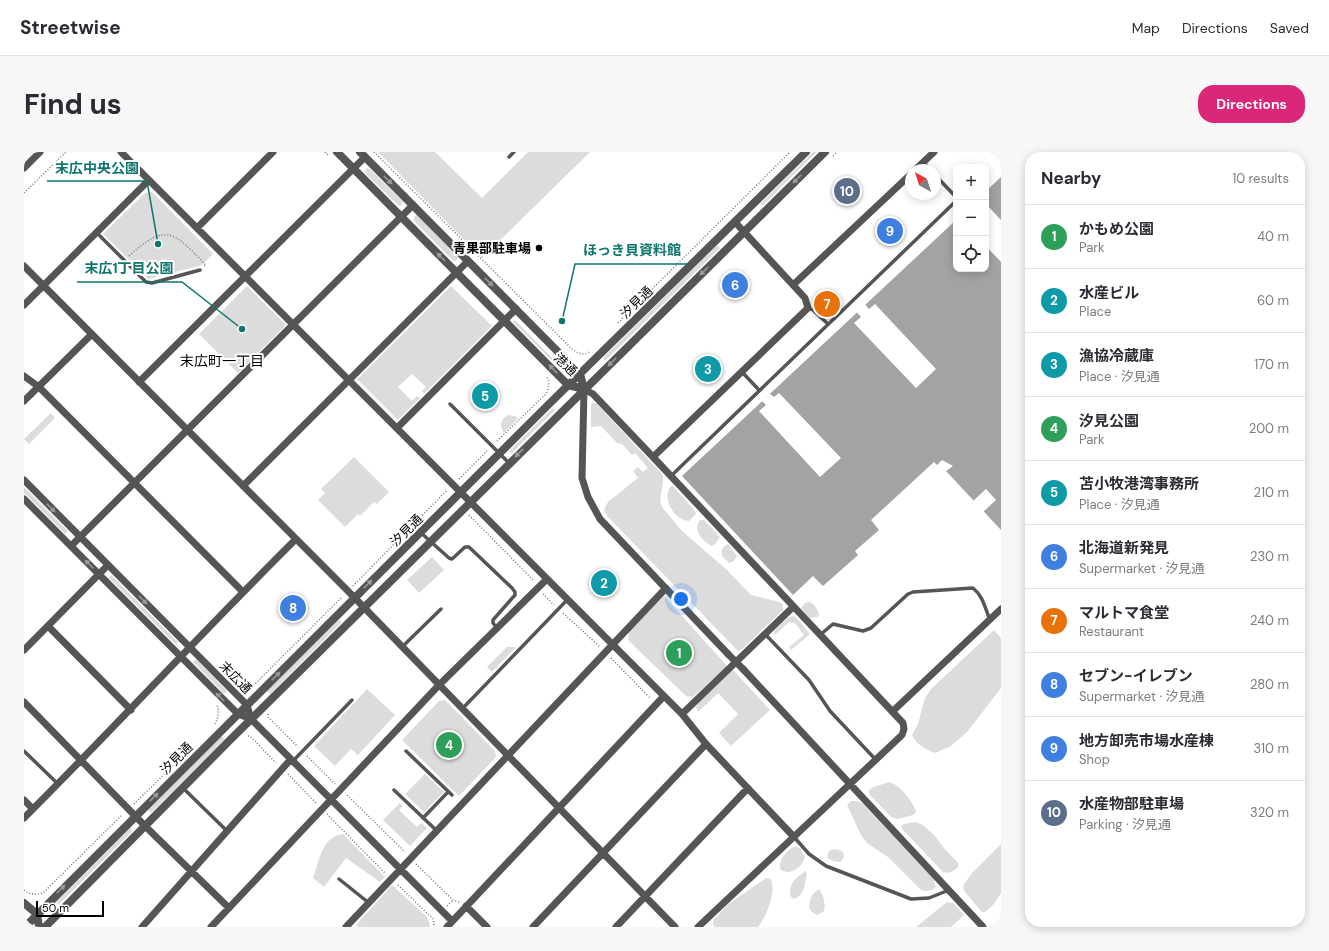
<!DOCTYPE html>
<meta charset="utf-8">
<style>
:root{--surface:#fff;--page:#f7f7f7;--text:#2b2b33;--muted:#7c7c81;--line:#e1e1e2;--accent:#db2777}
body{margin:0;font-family:"DM Sans","Noto Sans JP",sans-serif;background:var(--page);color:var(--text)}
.controls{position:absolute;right:12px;top:12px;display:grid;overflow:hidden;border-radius:8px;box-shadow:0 2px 10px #0003}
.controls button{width:36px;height:36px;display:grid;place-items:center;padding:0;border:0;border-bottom:1px solid var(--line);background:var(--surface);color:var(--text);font:20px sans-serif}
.compass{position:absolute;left:881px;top:12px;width:36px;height:36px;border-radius:50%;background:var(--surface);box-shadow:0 2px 10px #0003;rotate:321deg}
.scale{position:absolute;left:12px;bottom:10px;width:68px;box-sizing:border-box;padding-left:4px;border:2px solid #000;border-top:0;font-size:11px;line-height:14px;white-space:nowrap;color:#000;-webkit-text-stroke:3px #fff;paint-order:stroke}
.you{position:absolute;left:657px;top:447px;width:14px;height:14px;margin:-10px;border:3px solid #fff;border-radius:50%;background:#1a73e8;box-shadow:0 0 0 6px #1a73e833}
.badge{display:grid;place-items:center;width:26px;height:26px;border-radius:50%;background:var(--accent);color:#fff;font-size:13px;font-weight:700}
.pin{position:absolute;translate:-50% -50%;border:2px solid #fff;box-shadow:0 1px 4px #0006}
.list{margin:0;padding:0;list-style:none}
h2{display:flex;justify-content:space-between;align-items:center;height:52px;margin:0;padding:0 16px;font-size:17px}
h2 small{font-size:13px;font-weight:400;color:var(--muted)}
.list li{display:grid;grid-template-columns:26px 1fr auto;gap:12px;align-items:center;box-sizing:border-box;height:64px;padding:0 16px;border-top:1px solid var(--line)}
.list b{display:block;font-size:15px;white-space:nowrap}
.list p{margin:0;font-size:13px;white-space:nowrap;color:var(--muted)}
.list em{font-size:13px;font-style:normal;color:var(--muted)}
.icon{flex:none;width:22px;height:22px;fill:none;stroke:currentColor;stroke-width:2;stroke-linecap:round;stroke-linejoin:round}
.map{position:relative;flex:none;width:977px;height:775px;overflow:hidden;border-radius:16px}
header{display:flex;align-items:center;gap:24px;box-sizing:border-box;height:56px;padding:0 20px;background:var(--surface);border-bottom:1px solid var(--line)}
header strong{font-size:19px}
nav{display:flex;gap:22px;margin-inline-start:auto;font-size:14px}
.intro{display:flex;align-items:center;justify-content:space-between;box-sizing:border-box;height:96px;padding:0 24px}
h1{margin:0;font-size:28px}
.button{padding:10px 18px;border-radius:16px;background:var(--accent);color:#fff;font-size:14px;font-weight:700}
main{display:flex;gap:24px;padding:0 24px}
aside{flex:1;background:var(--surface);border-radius:16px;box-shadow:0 2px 10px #0003}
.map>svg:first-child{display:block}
.green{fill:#dcdcdc}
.water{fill:#a3a3a3}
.pier{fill:#fff}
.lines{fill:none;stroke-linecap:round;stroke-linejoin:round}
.path{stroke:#777;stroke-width:1.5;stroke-dasharray:1 2;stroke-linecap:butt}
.service{stroke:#555;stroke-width:3.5}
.minor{stroke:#555;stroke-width:7}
.tertiary{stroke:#555;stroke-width:8}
.minor-bridge{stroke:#555;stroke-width:7}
.oneway{fill:#999}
.poi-dot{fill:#000;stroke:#fff;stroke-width:1.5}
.labels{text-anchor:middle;stroke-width:4;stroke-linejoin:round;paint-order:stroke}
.poi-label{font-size:13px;font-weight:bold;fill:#000;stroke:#fff;text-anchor:end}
.street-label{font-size:13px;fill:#000;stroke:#fff}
.neighbourhood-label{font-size:14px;fill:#000;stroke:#fff}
.leader{fill:none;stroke:#0f766e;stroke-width:1.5}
.callout-dot{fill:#0f766e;stroke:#fff;stroke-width:1.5}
.callout-label{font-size:14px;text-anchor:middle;font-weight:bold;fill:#0f766e;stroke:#fff;stroke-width:4;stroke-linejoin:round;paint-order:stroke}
</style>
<header>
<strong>Streetwise</strong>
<nav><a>Map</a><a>Directions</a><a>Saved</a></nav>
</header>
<div class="intro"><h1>Find us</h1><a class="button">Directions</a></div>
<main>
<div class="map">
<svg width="977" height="775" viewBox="0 0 977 775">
<rect width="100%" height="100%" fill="#fff"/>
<path class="green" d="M354,0H411L458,46L504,0H566L458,106Z
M789,0H793L738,54L736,52Z
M343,16L346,17L378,49L379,52L375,54L374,53L342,22L341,18Z
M128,40L189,102L178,113L124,127L79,82L121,41Z
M393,63L433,104L434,106L432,109H429L390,69V65Z
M693,93L696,96L581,209L579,206Z
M223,134L262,173L214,221L175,182Z
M427,134L468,174L400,242L398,239L402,235L388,222L374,235L388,249L393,244L396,246L374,268L333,227Z
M491,168L532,210L530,211L489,170Z
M569,251H572L638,322C642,332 633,344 638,355L658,379L703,418L727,443L756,450L759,453V458L717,498L714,499L583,364L580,358L584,350L614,326L609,319L614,315L619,320L624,316L611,301L608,303L598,292L593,291L577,274L567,275V253Z
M529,256L531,258L488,301L485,299Z
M27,261L31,266L5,292L0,287Z
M484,263L491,264L494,266L480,281C475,274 477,267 484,263Z
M330,305L365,340L353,352L350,350L336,364L334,362L321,375L294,348L301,341L297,337Z
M647,334H649L671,359L672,362L665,369C650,368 637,346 647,334Z
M0,335L44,379L41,382L0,341Z
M676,368H680L696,385L692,391L688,394C679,390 668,378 676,368Z
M704,392L713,404L710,409L705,411L698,404C697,398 698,395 704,392Z
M408,405L420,418L395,441L383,428Z
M87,423L154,490L152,493L85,426Z
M640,444L703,514L669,545L662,544L604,488L605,479Z
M785,450C790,451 793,457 795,462L794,465L785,466L777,456L781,451Z
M768,464L772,465L786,482L767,498L765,495L780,483L771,471L765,470L751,483L750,481V479L764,466Z
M315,468L318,470L246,542L243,539Z
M970,478L977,486V536L943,580L927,594L911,601C902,597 892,593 888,583L894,572L901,546L907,537Z
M483,495H492L468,520L463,515Z
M172,507L203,539L200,542L169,510Z
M709,518L746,558L707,594L695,581L714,562L694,541L674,560L672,555L674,551Z
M343,537L371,563L334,603L327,597L311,614L290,594Z
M421,548L471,599L472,605L435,644L378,588L415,549Z
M198,584L201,587L127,661L124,658Z
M401,622L420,640L400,660L381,642Z
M865,630C875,632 890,650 892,660L889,663L874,667L867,665L845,642V639L847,636Z
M827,649H833L839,652L909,726L912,735C908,739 903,740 897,738L864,705L843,691L837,683L823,653Z
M376,651L379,654L375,658L393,675L397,671L403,676L386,694L359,668Z
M892,670L899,673L911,684L920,696L934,711V715C930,719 926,722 919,720L878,677L877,675L880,672Z
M106,676L109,679L34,753L32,750Z
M319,682L361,725L356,730L322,706L300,735L289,726C295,710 298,684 319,682Z
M977,692V741L970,752L961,760H958L940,739L939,734L948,721Z
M771,694L776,696L781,705C779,715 765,725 756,717C755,707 762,699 771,694Z
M810,697L815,698L819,700L820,705L817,710C811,710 807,709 803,705L805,699Z
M781,719L783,721C781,731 781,743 770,747L766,744C765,731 771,727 781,719Z
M742,726L747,727C752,741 743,763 734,775H691L689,773V769L703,753Z
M368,733L403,765L405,770L406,775H334L332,773Z
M795,737C799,742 803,755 799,760C798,760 794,763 793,763L788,760L785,756C786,747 787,742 795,737Z
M923,750L929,751L940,763L927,775H892Z"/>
<path class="water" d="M977,25V68L962,52V39Z
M932,68V117H962V94L977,110V378L922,319L929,314L918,308L913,313L910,310L847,368L855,378L831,399L834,403L799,434L789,424L769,443L658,324Z"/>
<path class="pier" d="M840,151L845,157L851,152L912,217L892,236L830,171L837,165L832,159Z
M745,241L750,245L755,241L817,306L796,325L735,259L742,253L737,248Z
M962,337L972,348L958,361L948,350Z"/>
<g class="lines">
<path class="path" d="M301,0L305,4
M350,0L548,197C553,201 559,204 565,200
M809,4L813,0
M0,41L42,0
M105,104C143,69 150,81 182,113L180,114
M594,171L766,0
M473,289L522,242C525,236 526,231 523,225
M435,327L463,299
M445,363L510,429
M329,434L423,338
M519,442L530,453
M539,461L576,495
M587,506L625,545V547
M214,533C220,535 226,534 231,532L318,445
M244,562V565L274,595
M191,572C194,566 196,559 193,553
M224,584H226L252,611
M283,604L311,632
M264,622L293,652
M323,643L381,700
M110,652L170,593
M303,662L362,722
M392,712L429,748L435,750
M374,733L409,767L410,772V775
M0,738C6,743 11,743 19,741L98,663
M423,754L429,748"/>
<path class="service" d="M485,5L490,0
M899,10L907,18
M911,23L931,44L932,49
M73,81L122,130L128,131L176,118
M784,156L789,158L804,172
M718,220L735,238
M426,252L485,311
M647,324L932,49
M396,380L425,406L428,407L441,395H445L488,436L491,440V443L469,468V471L473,476
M741,482L785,528L806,559L852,608
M796,483L809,472L839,479L847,476L884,442L889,440L949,436C959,444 961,456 966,468
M378,495L417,457
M439,556L544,447
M0,599L34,632
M382,599L428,643
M269,609L328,548
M159,636L203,679
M370,638L413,679
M399,666L424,640
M770,685L785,702L802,714L887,747L905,746L925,738
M315,727L345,751"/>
<path class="minor" d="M97,0L658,562L682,592L770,685
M0,16L16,0
M891,18L910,0
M173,76L249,0
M0,114L324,439L651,775
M769,133L887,22
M0,153L125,28
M0,224L15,235L219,440
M115,230L341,5
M0,249L68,182
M373,276L492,157
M629,305L784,156L781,146L711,70
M0,328L223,553L227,567
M219,334L444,109
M0,347L199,547L214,562L227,567L428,769
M47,394L389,53
M24,474L107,558
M0,498L84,413
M719,517L959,775
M0,550L121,674L205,756
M869,559L977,457
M658,562L769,455
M0,648L9,657
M0,666C92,574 180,478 272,387
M442,754L463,775
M118,775L267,607
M187,775L415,533L523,427
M322,775L642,436
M423,775L640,544
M509,775L682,592
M592,775L724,636
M674,775L878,583L880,577L879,571L629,305L569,242L560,237L558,326L564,345L576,367L704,502"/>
<path class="tertiary" d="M313,0L544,233L560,237
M336,0L556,222L560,237
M0,751L13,762L15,775
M1,775L523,254L782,0
M21,775L207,587L801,0"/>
<path class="minor-bridge" d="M704,502L719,517"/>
</g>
<defs><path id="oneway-solid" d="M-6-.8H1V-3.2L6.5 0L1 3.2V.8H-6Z"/></defs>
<g class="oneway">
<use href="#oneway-solid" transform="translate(773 27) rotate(135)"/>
<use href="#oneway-solid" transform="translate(364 28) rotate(45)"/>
<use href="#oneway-solid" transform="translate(417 105) rotate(-135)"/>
<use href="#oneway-solid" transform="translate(680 119) rotate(135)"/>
<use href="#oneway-solid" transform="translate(465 130) rotate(45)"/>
<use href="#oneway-solid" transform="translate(588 210) rotate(135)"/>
<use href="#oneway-solid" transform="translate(529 217) rotate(-134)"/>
<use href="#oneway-solid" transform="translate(495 301) rotate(136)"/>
<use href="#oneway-solid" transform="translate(27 356) rotate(45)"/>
<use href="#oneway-solid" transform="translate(65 412) rotate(-135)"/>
<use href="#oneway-solid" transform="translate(344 432) rotate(-45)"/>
<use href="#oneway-solid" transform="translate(119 448) rotate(45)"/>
<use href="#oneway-solid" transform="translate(252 524) rotate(-45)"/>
<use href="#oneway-solid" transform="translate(196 545) rotate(-135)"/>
<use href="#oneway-solid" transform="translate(130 645) rotate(-45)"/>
<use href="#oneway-solid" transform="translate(37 737) rotate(-45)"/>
</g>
<circle class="poi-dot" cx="515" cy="96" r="4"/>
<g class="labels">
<g class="poi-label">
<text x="507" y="101">青果部駐車場</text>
</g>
<g class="street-label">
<text transform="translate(612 150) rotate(-44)" y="5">汐見通</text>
<text transform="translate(542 212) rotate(43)" y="5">港通</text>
<text transform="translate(382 378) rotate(-45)" y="5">汐見通</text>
<text transform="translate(212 525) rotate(45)" y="5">末広通</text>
<text transform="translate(152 606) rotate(-45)" y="5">汐見通</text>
</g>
<g class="neighbourhood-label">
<text x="198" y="214">末広町一丁目</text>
</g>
</g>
<path class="leader" d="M134 92L123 29H23M538 169L551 112H665M218 177L158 130H53"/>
<g class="callout-dot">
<circle cx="134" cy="92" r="4"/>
<circle cx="538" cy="169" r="4"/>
<circle cx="218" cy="177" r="4"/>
</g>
<g class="callout-label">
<text x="73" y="21">末広中央公園</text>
<text x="608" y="103">ほっき貝資料館</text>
<text x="105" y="121">末広1丁目公園</text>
</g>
</svg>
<div class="controls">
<button>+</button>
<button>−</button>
<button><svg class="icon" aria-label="locate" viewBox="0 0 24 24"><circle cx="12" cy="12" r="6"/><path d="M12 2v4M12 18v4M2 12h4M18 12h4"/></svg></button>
</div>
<svg class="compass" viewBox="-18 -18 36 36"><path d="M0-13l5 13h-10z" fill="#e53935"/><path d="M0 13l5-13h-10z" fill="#7c7c81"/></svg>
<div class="scale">50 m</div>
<div class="you"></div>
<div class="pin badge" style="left:655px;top:501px;background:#2e9e5b">1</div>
<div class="pin badge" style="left:580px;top:431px;background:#0f9aa8">2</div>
<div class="pin badge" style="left:684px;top:217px;background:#0f9aa8">3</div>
<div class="pin badge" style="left:425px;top:593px;background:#2e9e5b">4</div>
<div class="pin badge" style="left:461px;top:244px;background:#0f9aa8">5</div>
<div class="pin badge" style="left:711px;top:133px;background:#3f7fe0">6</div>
<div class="pin badge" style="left:803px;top:152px;background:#e8710a">7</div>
<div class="pin badge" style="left:269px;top:456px;background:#3f7fe0">8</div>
<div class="pin badge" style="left:866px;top:79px;background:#3f7fe0">9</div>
<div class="pin badge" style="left:823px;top:39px;background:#5c6f8a">10</div>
</div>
<aside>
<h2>Nearby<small>10 results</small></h2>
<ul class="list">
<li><span class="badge" style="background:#2e9e5b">1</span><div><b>かもめ公園</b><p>Park</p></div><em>40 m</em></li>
<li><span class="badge" style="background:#0f9aa8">2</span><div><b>水産ビル</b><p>Place</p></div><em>60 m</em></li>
<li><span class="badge" style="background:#0f9aa8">3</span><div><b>漁協冷蔵庫</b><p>Place · 汐見通</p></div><em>170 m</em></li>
<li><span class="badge" style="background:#2e9e5b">4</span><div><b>汐見公園</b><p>Park</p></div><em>200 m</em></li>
<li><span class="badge" style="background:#0f9aa8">5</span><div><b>苫小牧港湾事務所</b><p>Place · 汐見通</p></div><em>210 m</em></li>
<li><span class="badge" style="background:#3f7fe0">6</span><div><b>北海道新発見</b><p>Supermarket · 汐見通</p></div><em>230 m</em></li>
<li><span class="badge" style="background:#e8710a">7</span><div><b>マルトマ食堂</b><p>Restaurant</p></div><em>240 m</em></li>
<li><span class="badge" style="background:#3f7fe0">8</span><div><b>セブン-イレブン</b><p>Supermarket · 汐見通</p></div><em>280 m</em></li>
<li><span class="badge" style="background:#3f7fe0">9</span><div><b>地方卸売市場水産棟</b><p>Shop</p></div><em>310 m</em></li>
<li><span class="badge" style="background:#5c6f8a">10</span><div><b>水産物部駐車場</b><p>Parking · 汐見通</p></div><em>320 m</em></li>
</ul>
</aside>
</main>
